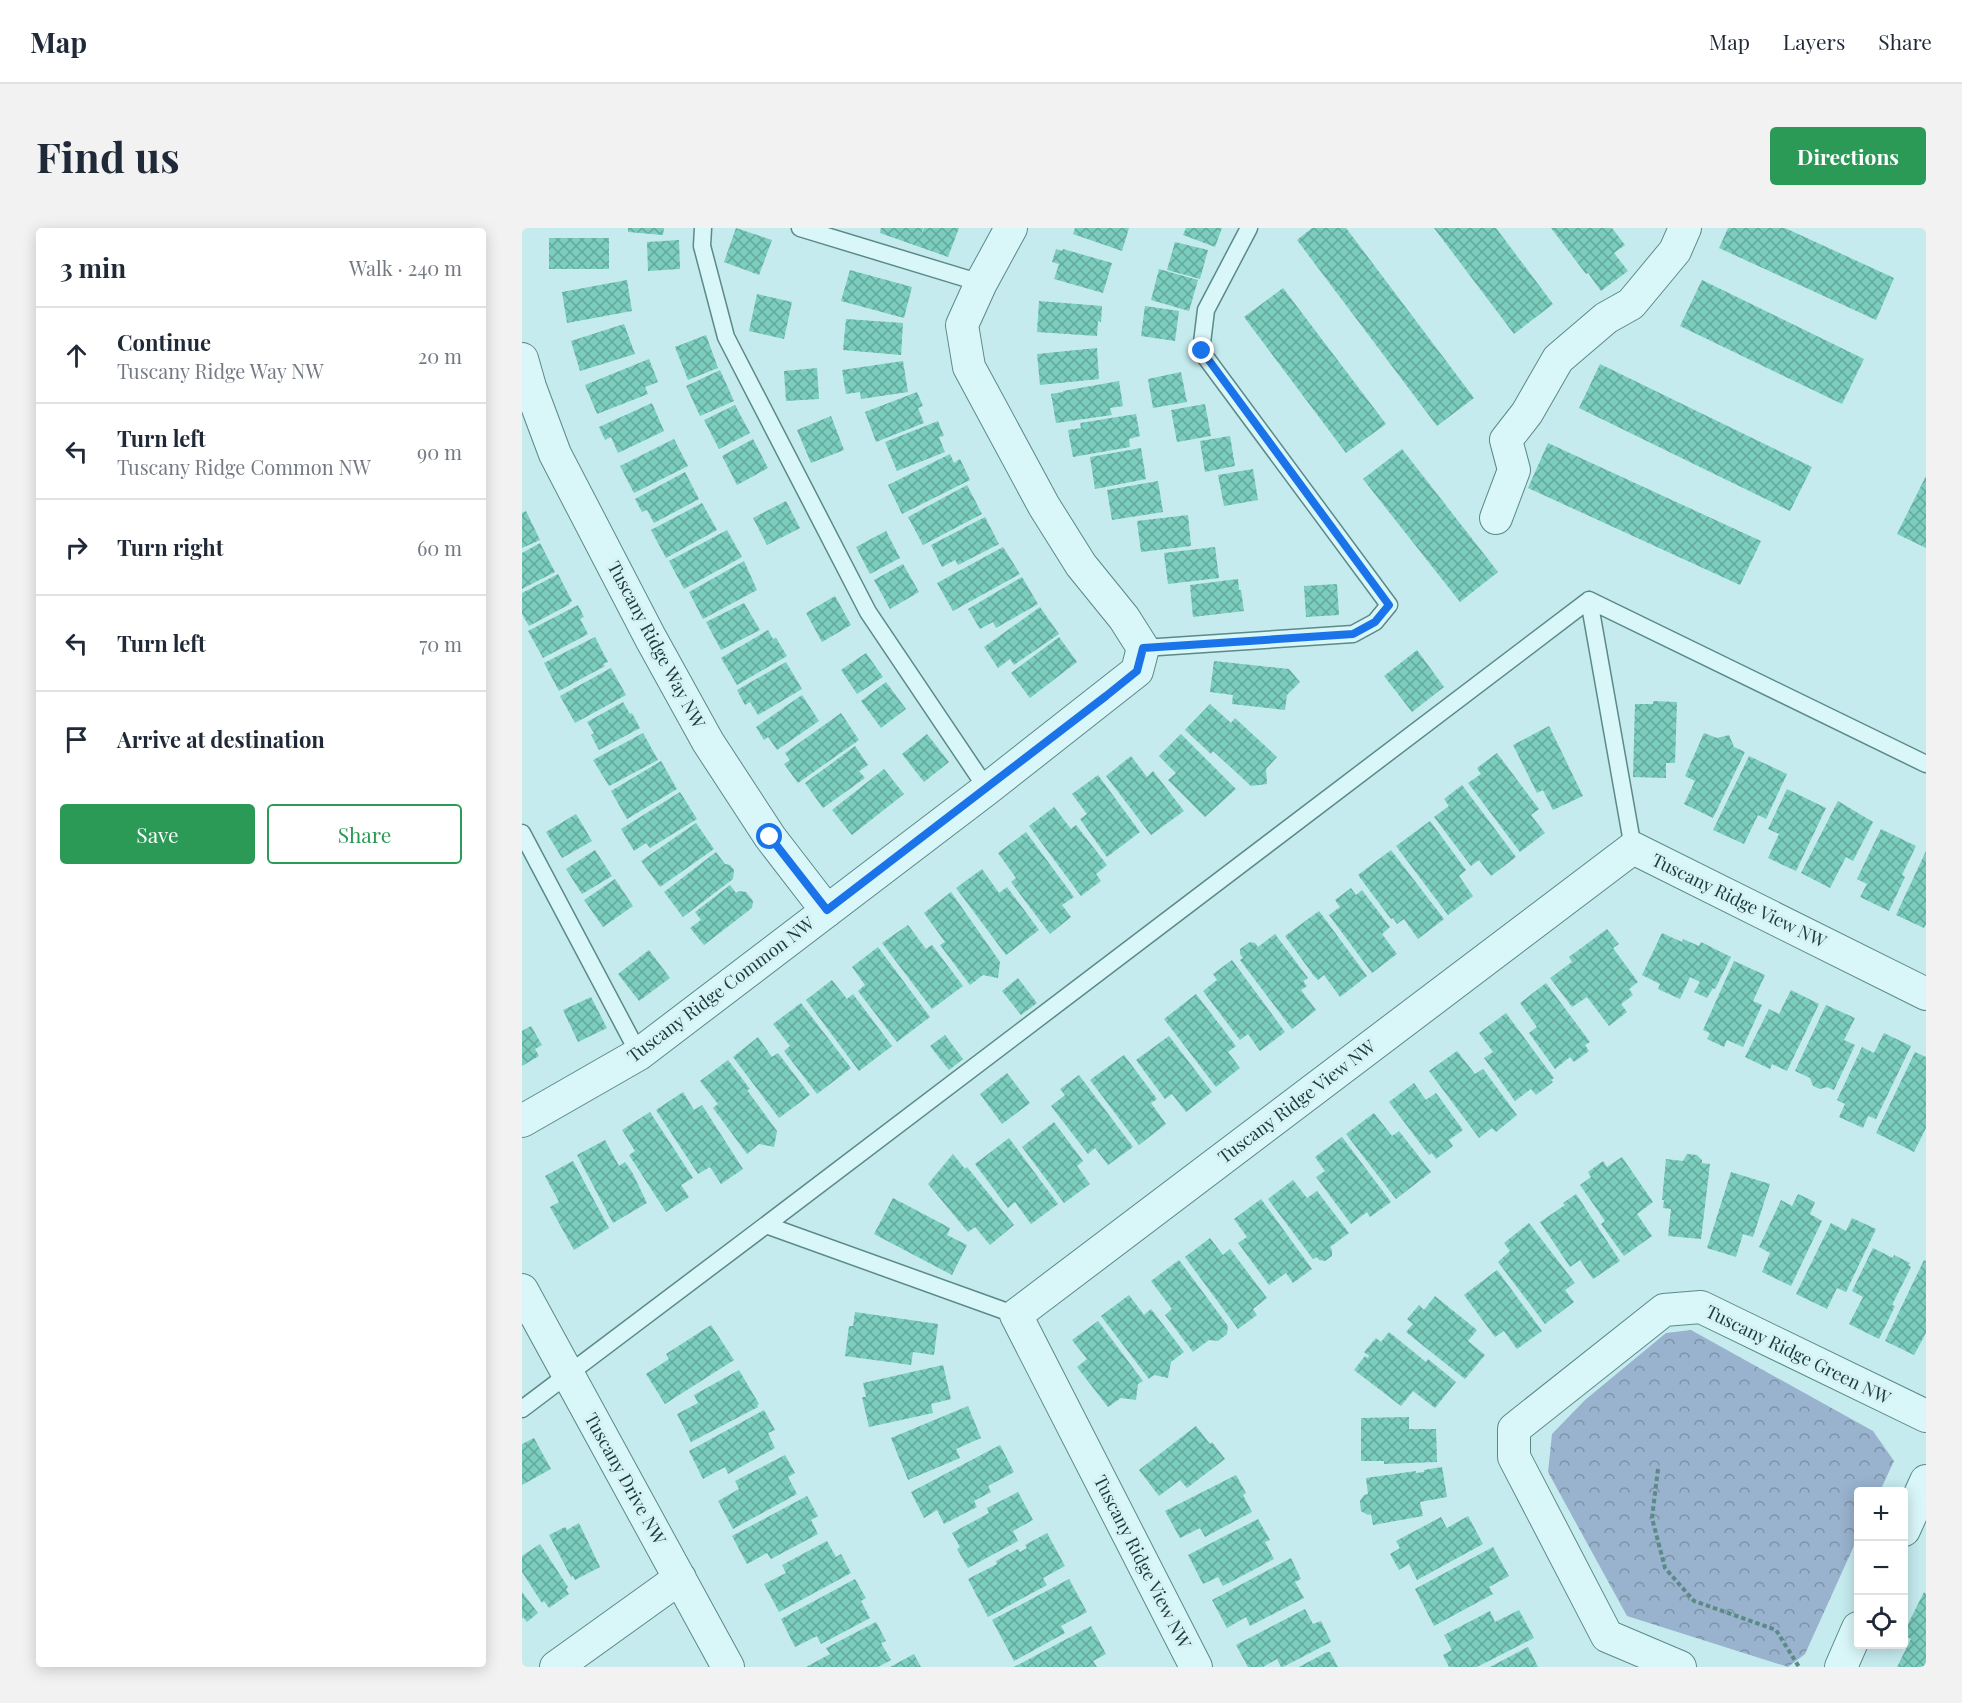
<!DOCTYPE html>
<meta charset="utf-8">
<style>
:root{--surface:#fff;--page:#f2f2f3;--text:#1f2937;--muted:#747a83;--line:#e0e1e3;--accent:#2a9a56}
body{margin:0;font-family:"Playfair Display",serif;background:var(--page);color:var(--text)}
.controls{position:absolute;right:18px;bottom:18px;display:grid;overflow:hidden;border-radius:6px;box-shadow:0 3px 15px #0003}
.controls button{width:54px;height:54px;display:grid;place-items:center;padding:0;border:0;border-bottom:2px solid var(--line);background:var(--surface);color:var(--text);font:30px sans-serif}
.stop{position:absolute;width:18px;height:18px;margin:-14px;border:4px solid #1a73e8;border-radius:50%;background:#fff}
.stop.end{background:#1a73e8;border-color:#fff;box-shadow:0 2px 6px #0008}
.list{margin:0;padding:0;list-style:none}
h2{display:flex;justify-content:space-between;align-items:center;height:78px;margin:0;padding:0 24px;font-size:26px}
h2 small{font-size:20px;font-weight:400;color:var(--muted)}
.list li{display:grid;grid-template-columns:39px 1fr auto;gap:18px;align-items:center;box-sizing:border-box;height:96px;padding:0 24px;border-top:2px solid var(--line)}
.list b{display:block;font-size:22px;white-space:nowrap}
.list p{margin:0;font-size:20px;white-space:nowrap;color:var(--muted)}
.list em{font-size:20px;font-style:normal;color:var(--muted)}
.actions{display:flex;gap:12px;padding:18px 24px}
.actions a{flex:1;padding:14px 0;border:2px solid var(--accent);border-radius:6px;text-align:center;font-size:21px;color:var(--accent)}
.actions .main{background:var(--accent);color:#fff}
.icon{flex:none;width:33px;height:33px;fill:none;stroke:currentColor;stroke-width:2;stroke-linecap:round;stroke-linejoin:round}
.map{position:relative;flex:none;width:1404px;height:1439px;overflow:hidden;border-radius:6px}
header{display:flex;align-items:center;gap:36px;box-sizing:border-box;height:84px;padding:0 30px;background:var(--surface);border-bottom:2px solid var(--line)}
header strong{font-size:28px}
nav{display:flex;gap:33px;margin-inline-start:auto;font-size:21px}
.intro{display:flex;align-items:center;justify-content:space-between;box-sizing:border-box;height:144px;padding:0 36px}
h1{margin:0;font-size:42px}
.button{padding:15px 27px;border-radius:6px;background:var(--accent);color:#fff;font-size:21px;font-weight:700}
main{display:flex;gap:36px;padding:0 36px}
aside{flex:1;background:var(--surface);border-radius:6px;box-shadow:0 3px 15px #0003}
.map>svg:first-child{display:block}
.park{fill:url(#park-crowns)}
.building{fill:url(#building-cross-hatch)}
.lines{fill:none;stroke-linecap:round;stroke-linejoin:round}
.service-casing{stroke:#5b8a87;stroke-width:19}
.minor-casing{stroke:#5b8a87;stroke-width:34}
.path{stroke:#5b8a87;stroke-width:4;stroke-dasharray:4.5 3;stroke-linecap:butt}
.service{stroke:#d9f6f9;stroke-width:16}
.minor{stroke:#d9f6f9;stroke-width:32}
.route{stroke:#1a73e8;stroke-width:8}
.labels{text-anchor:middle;stroke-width:6;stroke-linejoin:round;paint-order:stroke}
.street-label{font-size:18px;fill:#1f3a37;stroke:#d5f2f6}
</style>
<header>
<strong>Map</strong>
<nav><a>Map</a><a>Layers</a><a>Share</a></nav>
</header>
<div class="intro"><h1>Find us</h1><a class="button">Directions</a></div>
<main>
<aside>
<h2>3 min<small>Walk · 240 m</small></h2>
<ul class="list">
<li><svg class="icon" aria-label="ahead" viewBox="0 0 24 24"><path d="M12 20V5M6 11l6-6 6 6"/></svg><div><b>Continue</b><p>Tuscany Ridge Way NW</p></div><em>20 m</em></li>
<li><svg class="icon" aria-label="left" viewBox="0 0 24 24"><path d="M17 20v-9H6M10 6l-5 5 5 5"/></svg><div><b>Turn left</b><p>Tuscany Ridge Common NW</p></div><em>90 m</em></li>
<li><svg class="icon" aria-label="right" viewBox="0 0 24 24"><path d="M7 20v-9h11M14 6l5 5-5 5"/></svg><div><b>Turn right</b></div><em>60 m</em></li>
<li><svg class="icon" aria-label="left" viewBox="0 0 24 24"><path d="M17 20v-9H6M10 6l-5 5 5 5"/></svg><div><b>Turn left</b></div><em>70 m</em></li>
<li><svg class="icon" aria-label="arrive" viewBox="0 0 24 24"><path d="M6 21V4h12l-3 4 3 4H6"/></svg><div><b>Arrive at destination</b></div></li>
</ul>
<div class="actions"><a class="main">Save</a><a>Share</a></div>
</aside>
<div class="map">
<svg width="1404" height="1439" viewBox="0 0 1404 1439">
<defs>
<pattern id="park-crowns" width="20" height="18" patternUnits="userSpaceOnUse" patternTransform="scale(1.5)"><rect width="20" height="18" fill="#99b2cd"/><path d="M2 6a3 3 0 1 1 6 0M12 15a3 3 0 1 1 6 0" fill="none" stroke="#7c92a7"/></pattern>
<pattern id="building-cross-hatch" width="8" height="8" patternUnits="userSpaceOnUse" patternTransform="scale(1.5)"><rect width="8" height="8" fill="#7bcdbe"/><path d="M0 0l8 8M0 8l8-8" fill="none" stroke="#64a79b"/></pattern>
</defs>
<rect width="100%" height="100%" fill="#c5ebef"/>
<path class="park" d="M1169,1102L1351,1203L1372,1233L1358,1263L1336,1264V1309L1283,1426L1266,1439L1105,1388L1026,1244L1030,1206L1063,1172L1144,1105Z"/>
<path class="building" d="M106,0H142L141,7L106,4Z
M214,0L250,12L237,47L202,34Z
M359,0H401L399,8L402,0H437L426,29L358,5Z
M553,0H607L600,23L551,6Z
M664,0H700L693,19L661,7Z
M790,0H824L952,170L915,198L775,12Z
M912,0H974L1031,76L992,106Z
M1029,0H1090L1103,17L1092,25L1106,43L1079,63L1066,45L1064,46Z
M1206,0H1263L1372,50L1354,92L1197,20Z
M27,10H87V41H27Z
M157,12L158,41L126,43L125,14Z
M653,14L686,22L678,51L645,42Z
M534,21L540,23L541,21L590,35L581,65L532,51L537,36L530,34Z
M637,41L676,52L667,83L629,72Z
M328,42L390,59L382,90L319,73Z
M105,52L110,83L45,95L40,64Z
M1180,52L1342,131L1320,176L1158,98Z
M761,60L864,196L824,225L722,89Z
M235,66L270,74L262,111L227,103Z
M517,73L580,78L579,94L576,93L575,108L515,104Z
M623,78L657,83L653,113L619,108Z
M324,91L381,95L379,127L321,122Z
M102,96L113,126L58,143L49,113Z
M184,107L196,140L166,152L153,119Z
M575,120L577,151L518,157L515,126Z
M127,131L136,154L123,159L126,166L75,186L63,157Z
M381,133L386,164L339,171L338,164L324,166L320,142Z
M1078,136L1290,239L1268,283L1057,180Z
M295,140L297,171L264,173L262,143Z
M198,142L212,173L178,188L164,158Z
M659,144L665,174L631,180L626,151Z
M597,153L601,178L588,180L590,187L534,195L529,166L541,164V163Z
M395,164L401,178L396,180L402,195L354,214L343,184Z
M130,175L142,203L96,225L89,209L83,212L77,199Z
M683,176L689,208L655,214L649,182Z
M213,177L228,205L197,221L182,192Z
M614,186L618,208L607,211L608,219L551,229L546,202L559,200L558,195Z
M309,188L322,222L289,235L275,202Z
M416,193L422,208L417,209L423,224L375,243L363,214Z
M708,208L713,238L683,244L678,213Z
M152,211L166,238L112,265L98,238Z
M231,211L246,240L215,257L200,228Z
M1026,215L1239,313L1218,357L1006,260Z
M619,220L624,251L573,261L568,229Z
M880,221L976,344L938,374L841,251Z
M428,226L432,235L438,231L448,252L380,286L366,257Z
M731,241L736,272L702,278L696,247Z
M163,244L177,271L132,295L125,282L120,284L113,271Z
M1404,248V320L1375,306Z
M636,253L641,284L590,292L585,262Z
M445,257L460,286L401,317L386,289Z
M264,273L278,300L245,317L231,290Z
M180,275L195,302L144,330L129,302Z
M4,283L18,312L0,320V285Z
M666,287L669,318L619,324L615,293Z
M463,289L477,316L436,337L433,332L420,339L409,317Z
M205,302L220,329L162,361L147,333Z
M364,303L378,330L348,346L334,319Z
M18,315L33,344L0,361V325Z
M481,319L498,346L431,383L415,355Z
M693,319L697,350L646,356L642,325Z
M222,333L235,362L181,391L167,364Z
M381,336L397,364L368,381L352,352Z
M36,346L50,373L47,375L48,376L7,398L0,386V365Z
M500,349L516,376L474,400L471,394L458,401L446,381Z
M716,351L717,362H719L722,383L671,389L668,357Z
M815,356L817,387L784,389L782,358Z
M313,368L329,397L300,414L284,385Z
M222,375L238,402L199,422L184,394Z
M56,377L62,389L58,391L66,406L21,430L6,403Z
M518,379L537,406L492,437L488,431L476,440L462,419Z
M246,402L251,411L254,410L265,428L215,457L199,430Z
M73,409L86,434L81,436L83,438L37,463L22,435Z
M537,409L555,434L508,470L489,445Z
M895,422L922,459L890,484L862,448Z
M344,425L361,449L335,466L319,442Z
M692,433L767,441L778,454L765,467L763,482L710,476L711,467L688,464Z
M264,434L280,461L236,487L228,474L223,477L215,462Z
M89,440L104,467L53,495L38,468Z
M364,454L384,481L359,500L339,473Z
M280,467L297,493L255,522L246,509L242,512L234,499Z
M1131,473L1155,474L1153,535H1144V550L1111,549L1113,476H1131Z
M101,474L108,486L110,485L118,500L77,522L69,507L72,505L65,494Z
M688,476L709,495L713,490L755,529L744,541L745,556L729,558L691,523L689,526L663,502Z
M319,485L337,512L276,555L262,536L268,532L263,525Z
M1027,498L1061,568L1031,582L1021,562L1015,565L991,517Z
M121,505L136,532L87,558L71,532Z
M1182,505L1195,510L1207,507L1212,519L1223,524L1191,590L1162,576L1173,553L1163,548Z
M405,506L427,534L402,554L380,526Z
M659,506L714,561L683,589L646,552L654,545L637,528Z
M333,518L346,537L337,543L343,550L301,580L283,555Z
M975,525L1017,581L1009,587L1023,605L998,624L946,555L959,546L955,540Z
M609,528L625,549L631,543L662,583L629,607L584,548Z
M1227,528L1265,546L1244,591L1236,587L1222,616L1191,602Z
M139,533L155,561L105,591L89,563Z
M362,541L382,566L330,607L310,582Z
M576,547L618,604L585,629L558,591L565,586L550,566Z
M940,557L994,629L969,648L957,632L949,638L912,589L927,578L922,571Z
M1265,561L1304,580L1274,643L1246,630L1257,606L1246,601Z
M158,564L175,591L128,620L124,615L112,623L99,601Z
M1316,573L1351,594L1331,633L1324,629L1308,660L1279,645Z
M532,579L549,601L554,597L585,637L574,646L579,653L559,668L507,598Z
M54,586L70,613L40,630L24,604Z
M908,593L944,642L937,648L951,668L926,687L874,618Z
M174,595L192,621L138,659L119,633Z
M1359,601L1394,618L1380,647L1383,649L1367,683L1338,669L1345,656L1335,651Z
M504,604L552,669L540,677L549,689L528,706L489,654L494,650L476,625Z
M73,622L90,648L60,666L44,641Z
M869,622L922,691L896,711L882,691L875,696L871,690L869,691L836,647Z
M1404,623V696L1402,700L1374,687Z
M194,624L203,636L208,637L212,642L211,651L161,689L142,664Z
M460,641L477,665L485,659L517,702L484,727L434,660Z
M93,651L111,678L81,699L62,672Z
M208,657L214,665L217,663L224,664L231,673L230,680L182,717L168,700L179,692L173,684Z
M829,660L834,667L840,662L868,699L860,706L875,726L850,745L807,687L818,679L813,672Z
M429,664L478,734L476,750L461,747L448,757L418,717L423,714L402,685Z
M797,683L845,748L818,769L802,747L796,752L792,748L763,708Z
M386,697L404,721L410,717L441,758L410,781L360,715Z
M1085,701L1097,716L1091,720L1116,754L1107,761L1111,767L1099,776L1105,784L1087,798L1065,769L1050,779L1028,750L1050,734L1047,729Z
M1140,705L1160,714L1161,711L1177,718L1179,714L1209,729L1193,761L1191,760L1185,770L1172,764L1178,754L1168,749L1158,771L1136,761L1138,756L1120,747Z
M753,706L786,750L781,753L785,758L779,762L794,782L770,801L718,732L721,730L718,726V721L728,714L733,715L736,719Z
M356,719L408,789L375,814L336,763L343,757L330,739Z
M127,722L148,750L117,773L96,746Z
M710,732L763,804L738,823L726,806L718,812L681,763L695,752L691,746Z
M1212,733L1243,747L1231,773L1240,777L1221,819L1205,812L1202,819L1185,811L1188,805L1181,802Z
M496,750L515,775L499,787L480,763Z
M310,752L325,771L331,766L370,818L337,843L284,772Z
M1024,755L1068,814L1063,817L1067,823L1052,834L1048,829L1033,841L1007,805L1015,799L998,775Z
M1269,762L1297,776L1265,843L1250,836L1248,841L1223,829L1247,781L1257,786Z
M674,766L714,818L706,824L718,840L694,859L642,791Z
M69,769L85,800L56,814L41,782Z
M279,775L329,840L295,866L262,823L268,818L251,796Z
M1304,777L1333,790L1322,812L1333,817L1312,862L1305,859L1298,861L1291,858L1288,850L1273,843Z
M984,785L1032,850L1029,852L1031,854L1014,867L1009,861L993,873L962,830L971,824L957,805Z
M9,798L20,817L13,821L17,828L0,838V803Z
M1362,805L1389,818L1354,891L1346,888L1341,900L1317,889L1323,876L1315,872L1340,819L1352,825Z
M423,807L441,831L427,842L408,818Z
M647,808L690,864L664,884L650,866L643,871L614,832Z
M236,809L250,829L256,825L288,867L257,890L211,829Z
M935,823L953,846L961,841L995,887L974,904L970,900L957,910L907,843Z
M1393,824L1404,829V900L1392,924L1354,905Z
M602,827L635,871L629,875L644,896L617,917L568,852Z
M206,832L228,861L225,862L255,903L252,919L237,916L225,926L191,880L196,876L178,853Z
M485,845L508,875L480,896L458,866Z
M557,847L611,919L586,937L573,920L566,926L529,878L543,867L538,861Z
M892,855L904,872L914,865L941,902L927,912L931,918L914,931L910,925L907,927L867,874Z
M161,864L172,882L180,877L221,941L199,956L188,939L176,946L134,882Z
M128,884L171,950L159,957L167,969L144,984L107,927L113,923L100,902Z
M852,885L870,908L877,903L909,944L874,971L824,906Z
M532,894L561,933L555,938L568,956L542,975L500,919Z
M820,909L869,974L848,989L845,984L829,996L794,949L803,943L793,929Z
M487,910L536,976L509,996L493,974L486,980L453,936Z
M83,912L97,938L103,934L110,944L125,975L91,995L55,927Z
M431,926L443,941L445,939L492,997L468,1017L453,999L446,1004L406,956Z
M1165,926L1175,927L1180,932V935L1188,936L1179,1011L1146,1008L1149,981L1141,980L1142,972H1140L1144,931L1161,933Z
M1100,929L1131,974L1115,986L1130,1008L1102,1028L1079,996L1083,993L1058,957L1069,949L1066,944L1081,933L1085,939Z
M51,933L87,1000L52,1022L28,979L37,974L23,948Z
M1209,944L1248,956L1231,1009L1221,1006L1214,1029L1185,1020Z
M771,952L785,970L795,963L827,1005L808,1019L810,1022V1028L803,1033L797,1032L795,1029L791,1031L746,971Z
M1054,966L1098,1033L1071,1051L1058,1032L1048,1039L1018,994L1043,977L1041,975Z
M1276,966L1293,974L1288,986L1300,993L1269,1058L1240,1044L1248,1025L1237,1019L1259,972L1270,978Z
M371,970L428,1000L425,1007L445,1017L430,1047L352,1006Z
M739,971L790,1041L771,1055L764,1045L747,1057L716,1015L725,1009L712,991Z
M1330,990L1354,1001L1324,1064L1315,1060L1305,1081L1274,1066L1309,995L1324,1003Z
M1007,995L1053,1055L1043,1062L1052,1074L1023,1096L976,1034L988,1023L982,1015Z
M688,1010L701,1027L708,1021L745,1070L731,1081L735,1087L716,1101L663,1029Z
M1351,1020L1371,1030L1372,1027L1388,1035L1386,1037L1389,1039L1370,1077L1373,1078L1357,1111L1327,1096L1341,1069L1330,1063Z
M657,1032L706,1098L705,1106L696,1113L687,1112L671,1124L643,1087L650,1081L629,1053Z
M1402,1032L1404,1033V1105L1392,1127L1363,1113Z
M975,1042L1020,1103L995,1121L982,1103L973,1109L942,1067Z
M607,1067L622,1087L629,1081L662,1124L649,1134L646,1150L632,1147L627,1151L579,1088Z
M913,1068L955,1102L946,1113L963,1127L943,1151L884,1104L891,1096L885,1091L897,1077L902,1082Z
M333,1084L416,1096L412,1127L391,1124L389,1137L323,1128L327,1098H331Z
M576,1093L621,1153L616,1156L614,1172L599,1170L586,1179L555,1139L565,1131L550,1112Z
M189,1097L212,1132L143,1176L124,1146L147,1131L144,1126Z
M867,1104L904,1134L906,1131L934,1154L913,1180L891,1163L879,1178L832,1142L843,1128L846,1130L847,1128L842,1124L854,1110L859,1114Z
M421,1137L429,1171L409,1176L411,1185L347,1199L340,1169H344L341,1155Z
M217,1142L237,1176L235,1177L236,1179L169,1214L155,1186L176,1175L172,1167Z
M446,1178L459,1210L434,1221L438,1230L386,1252L369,1210Z
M242,1182L253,1202L246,1205L253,1220L206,1246L203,1239L181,1251L167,1223Z
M887,1189V1201H914L915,1234L862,1236V1233H839V1190Z
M674,1198L688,1216L690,1214L703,1231L665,1260L658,1252L637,1268L617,1242Z
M12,1210L29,1241L0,1257V1216Z
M478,1217L492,1244L466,1258L469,1264L452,1273L455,1279L422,1296L415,1282L402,1290L389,1264Z
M263,1227L273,1245L266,1249L275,1266L211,1301L196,1273L217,1261L213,1253Z
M920,1239L925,1269L898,1274L901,1288L851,1297L849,1286L846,1287L839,1283L838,1273L842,1267L846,1266L844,1250L894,1243V1245L902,1244V1242Z
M714,1247L724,1265L721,1267L730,1284L683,1309L678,1300L658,1310L643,1283Z
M496,1264L511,1292L491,1303L496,1313L446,1340L435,1321L438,1319L430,1305L467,1285L465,1280Z
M285,1268L296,1288L289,1292L296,1306L249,1331L245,1325L225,1336L210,1308Z
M946,1288L961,1316L895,1352L887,1336L877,1342L868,1326L878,1320L874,1313L919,1289L925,1300Z
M736,1291L748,1312L743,1314L752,1331L701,1358L696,1349L681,1356L666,1327Z
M57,1295L78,1339L53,1352L51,1348L49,1349L27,1307L43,1299L45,1302Z
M525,1305L543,1338L521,1350L525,1357L466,1389L446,1351L475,1336L474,1333L496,1321L498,1324L505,1320L503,1317Z
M305,1313L314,1329L319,1326L329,1345L257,1384L242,1356L264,1345L260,1337Z
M18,1316L46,1359L44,1361L47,1366L27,1380L22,1373L20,1375L0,1344V1328Z
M971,1319L987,1348L967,1359L971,1366L912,1398L893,1361Z
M769,1330L779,1351L773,1354L782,1370L728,1398L724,1389L705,1400L690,1372Z
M333,1351L344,1370L339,1373L348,1390L299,1416L295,1408L273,1419L259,1391Z
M547,1351L565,1384L539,1398L543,1405L492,1433L470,1392Z
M0,1364L16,1385L5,1394L1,1389L0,1391Z
M1402,1364L1404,1366V1439H1375L1389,1411L1382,1407V1404Z
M783,1381L791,1396L799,1393L809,1414L761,1439H759L755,1431L741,1439H726L714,1417Z
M997,1382L1012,1410L955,1439H927L921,1427L930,1422L922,1407L968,1383L973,1394Z
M354,1394L364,1413L359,1415L369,1432L356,1439H284L308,1426L304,1420Z
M569,1398L584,1426L571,1433L575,1439H492Z
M1006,1419L1016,1439H968Z
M805,1424H808L816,1439H777Z
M392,1426L399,1439H368Z"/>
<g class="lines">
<g class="service-casing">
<path id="service" d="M181,0L180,18L204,109L346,384L465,561
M278,0L459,55
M1067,372L1111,620
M621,420L831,406L853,394L867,377L679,123L684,82L727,0
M0,605L117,826
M494,1087L244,997L1067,372L1404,536
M0,1181L244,997"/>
</g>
<g class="minor-casing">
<path id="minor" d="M0,131L8,159L33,226L128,409L186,514L248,609L305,683
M974,290L992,242L984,212L1005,185L1036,131L1084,90L1109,76L1153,23L1163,0
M0,893L117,826L465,561L615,443L621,420L602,390L559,337L522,278L447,139L440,97L459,55L489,0
M0,1062L206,1439
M1382,1302L1404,1253
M34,1439L158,1350
M674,1439L494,1087L1111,620L1404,766
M1158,1439L1085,1408L992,1229V1201L1142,1082L1179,1079L1404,1188
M1319,1439L1336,1400"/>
</g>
<path class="path" d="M1136,1241L1130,1290L1143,1340L1172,1373L1254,1402L1277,1439"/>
<use href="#service" class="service"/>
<use href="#minor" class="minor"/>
</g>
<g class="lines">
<path class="route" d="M248,609L305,682L584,468L615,443L621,420L831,406L853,394L867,377L680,123"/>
</g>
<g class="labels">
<g class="street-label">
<text transform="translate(134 417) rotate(62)" y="6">Tuscany Ridge Way NW</text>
<text transform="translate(1217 673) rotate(26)" y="6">Tuscany Ridge View NW</text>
<text transform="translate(199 762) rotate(-37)" y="6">Tuscany Ridge Common NW</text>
<text transform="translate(775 874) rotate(-37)" y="6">Tuscany Ridge View NW</text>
<text transform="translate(1276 1127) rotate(26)" y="6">Tuscany Ridge Green NW</text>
<text transform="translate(103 1251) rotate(61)" y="6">Tuscany Drive NW</text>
<text transform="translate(620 1334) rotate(63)" y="6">Tuscany Ridge View NW</text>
</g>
</g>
</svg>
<div class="controls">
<button>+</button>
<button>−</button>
<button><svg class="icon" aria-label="locate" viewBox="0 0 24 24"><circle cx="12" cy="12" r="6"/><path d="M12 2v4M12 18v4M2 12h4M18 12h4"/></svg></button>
</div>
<div class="stop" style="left:248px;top:609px"></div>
<div class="stop end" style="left:680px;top:123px"></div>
</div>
</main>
